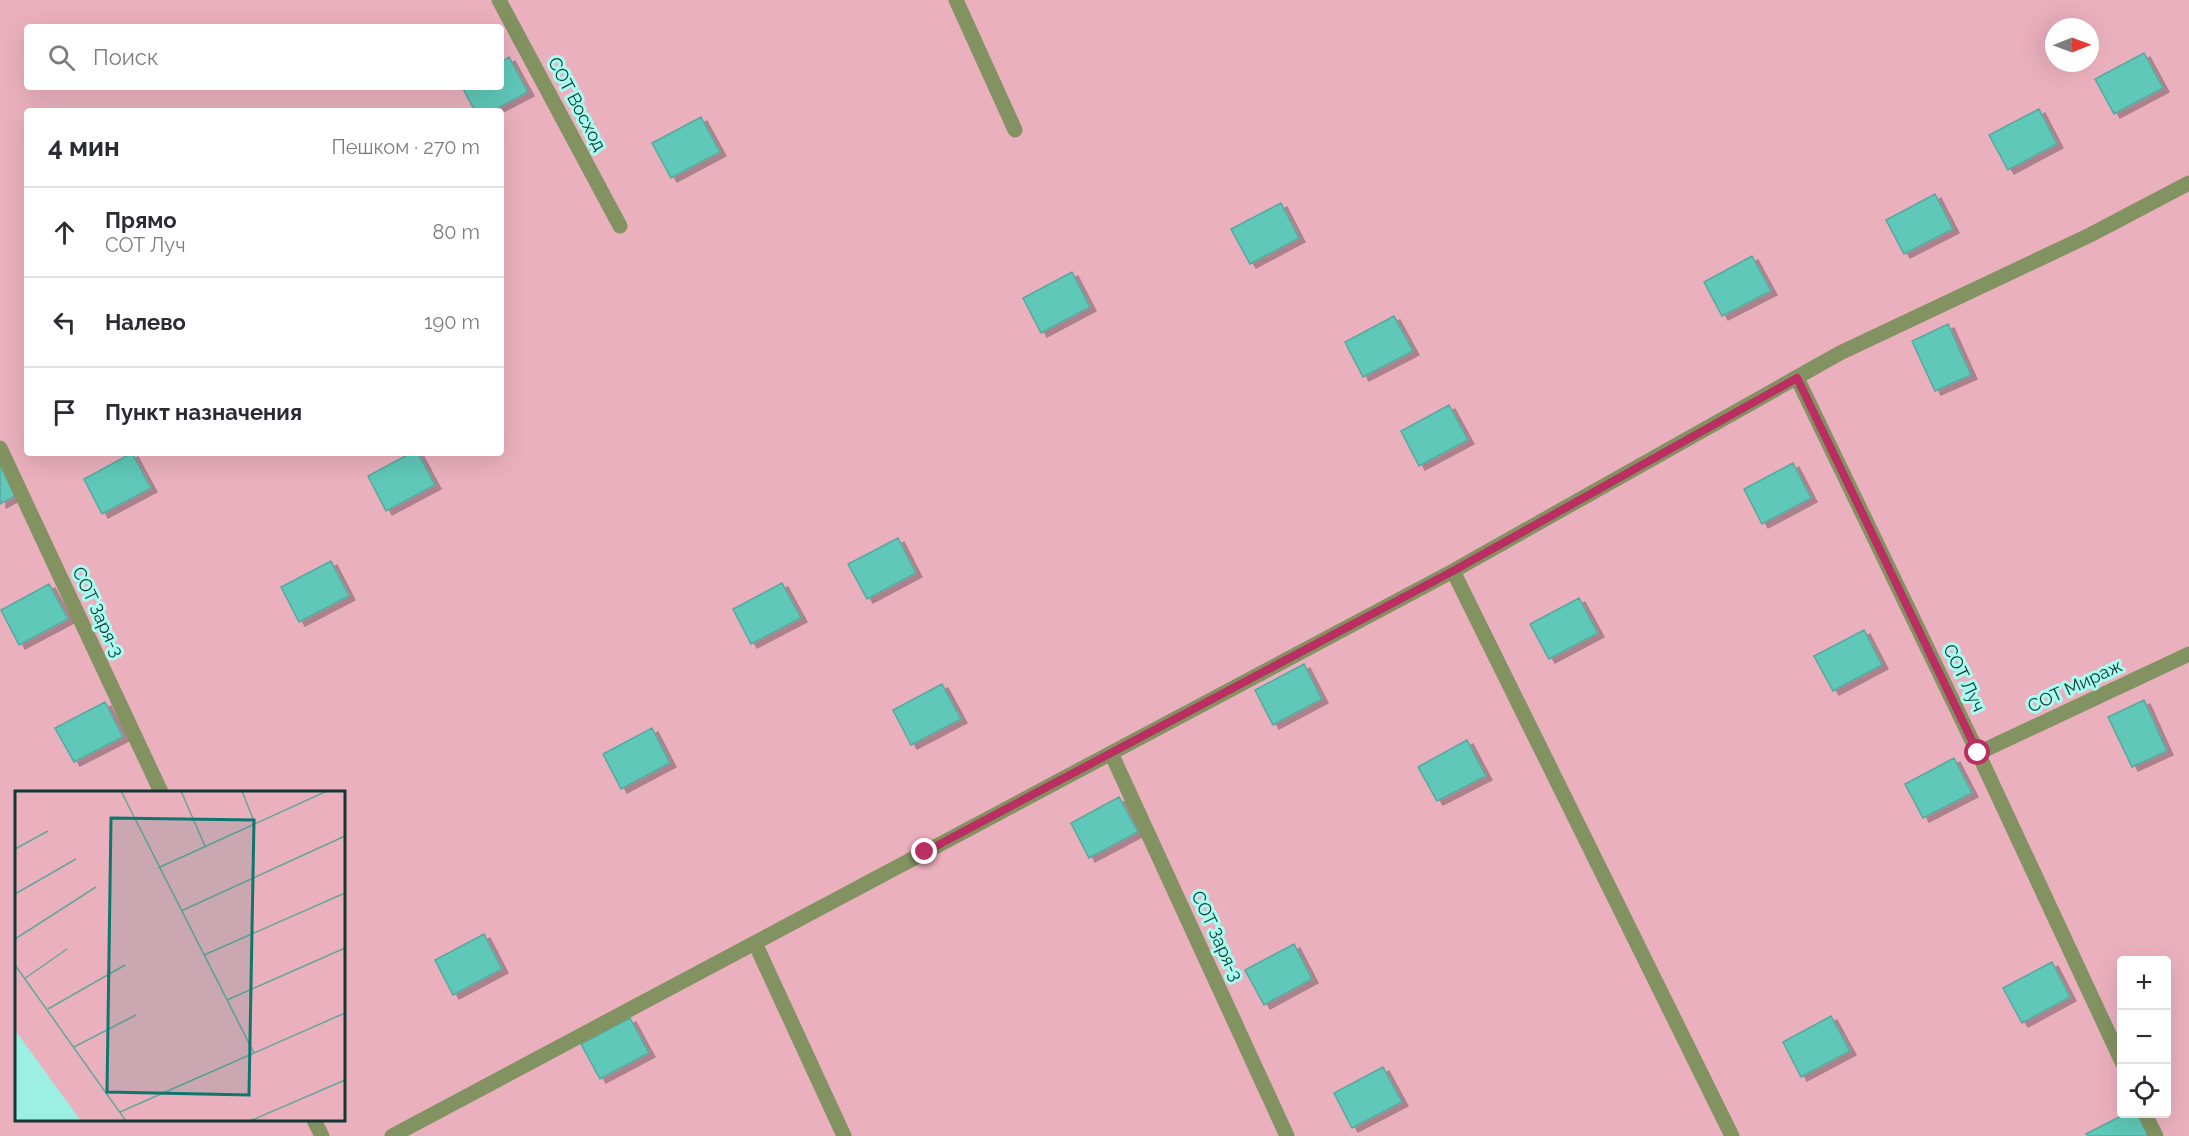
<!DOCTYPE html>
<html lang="ru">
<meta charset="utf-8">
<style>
:root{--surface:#fff;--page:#f2f2f3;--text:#2b2b33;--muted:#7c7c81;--line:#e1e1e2}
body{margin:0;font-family:Raleway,sans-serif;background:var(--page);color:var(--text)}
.controls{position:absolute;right:18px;bottom:18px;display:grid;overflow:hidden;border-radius:6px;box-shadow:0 6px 24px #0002}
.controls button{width:54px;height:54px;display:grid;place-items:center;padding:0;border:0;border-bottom:2px solid var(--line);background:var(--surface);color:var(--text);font:30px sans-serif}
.compass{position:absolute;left:2045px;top:18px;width:54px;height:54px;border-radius:50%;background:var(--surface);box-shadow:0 6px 24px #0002;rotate:89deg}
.stop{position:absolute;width:18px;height:18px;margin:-14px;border:4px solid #ba2e62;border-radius:50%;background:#fff}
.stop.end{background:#ba2e62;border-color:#fff;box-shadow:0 2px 6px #0008}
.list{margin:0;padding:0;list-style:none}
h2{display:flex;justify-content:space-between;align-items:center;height:78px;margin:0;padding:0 24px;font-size:26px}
h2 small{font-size:20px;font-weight:400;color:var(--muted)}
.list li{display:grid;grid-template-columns:39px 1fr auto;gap:18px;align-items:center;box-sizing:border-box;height:90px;padding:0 24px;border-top:2px solid var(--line)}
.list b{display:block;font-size:22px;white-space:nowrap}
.list p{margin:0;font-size:20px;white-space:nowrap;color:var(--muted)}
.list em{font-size:20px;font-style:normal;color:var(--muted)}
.icon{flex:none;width:33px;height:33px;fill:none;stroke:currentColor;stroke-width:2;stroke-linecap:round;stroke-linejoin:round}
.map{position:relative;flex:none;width:2189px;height:1136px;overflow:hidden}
.search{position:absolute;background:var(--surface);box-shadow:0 6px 24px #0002;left:24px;top:24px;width:480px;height:66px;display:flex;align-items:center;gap:15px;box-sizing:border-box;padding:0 21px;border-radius:6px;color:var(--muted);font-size:22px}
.panel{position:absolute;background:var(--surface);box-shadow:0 6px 24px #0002;left:24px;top:108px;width:480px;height:348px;border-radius:6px}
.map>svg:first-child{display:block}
.green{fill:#ebb0be;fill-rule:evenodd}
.building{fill:#5fc8b9;stroke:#55a99d;stroke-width:1.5;filter:url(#shadow)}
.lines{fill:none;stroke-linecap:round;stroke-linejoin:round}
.minor{stroke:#829261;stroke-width:15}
.route{stroke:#ba2e62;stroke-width:8}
.labels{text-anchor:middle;stroke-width:6;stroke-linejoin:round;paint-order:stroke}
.street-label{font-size:18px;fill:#133732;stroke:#a8fdf0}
.inset-road{fill:none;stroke:#65a69c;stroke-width:1.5}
.view{fill:#0f766e;fill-opacity:0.15;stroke:#0f766e;stroke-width:3}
.inset-edge{fill:none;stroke:#133732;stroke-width:3}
</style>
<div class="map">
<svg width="2189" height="1136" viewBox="0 0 2189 1136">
<defs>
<filter id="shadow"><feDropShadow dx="6" dy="4" stdDeviation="0" flood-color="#0004"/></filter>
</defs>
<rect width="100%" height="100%" fill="#9bf0e2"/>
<path class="green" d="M0,0H2189V1136H0ZM27,27H501V87H27ZM2054,27H2090V63H2054ZM27,111H501V453H27ZM16,792H344V1120H16ZM2122,960H2166V1114H2122Z"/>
<path class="building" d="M2144,53L2163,88L2114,114L2095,79Z
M509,57L528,92L492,111H475L462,87H501V62Z
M2039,109L2057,144L2008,170L1989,135Z
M701,117L720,152L671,178L652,143Z
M1935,194L1953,229L1904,254L1886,220Z
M1281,203L1299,238L1250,264L1231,229Z
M1752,256L1771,291L1722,316L1704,282Z
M1072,272L1090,307L1041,333L1023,298Z
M1394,316L1413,351L1363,377L1345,342Z
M1948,324L1971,375L1935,391L1912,341Z
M1449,405L1468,440L1419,466L1401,431Z
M132,453L151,488L102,514L84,479Z
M411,453H418L435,485L386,511L368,476Z
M0,463L17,495L0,504Z
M1793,463L1811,498L1762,524L1744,489Z
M898,538L916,573L867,599L848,564Z
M331,561L349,596L299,622L281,587Z
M782,583L801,618L751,644L733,609Z
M49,584L68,619L19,645L1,610Z
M1579,598L1598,633L1549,659L1530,624Z
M1864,630L1882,665L1833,691L1814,656Z
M1304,664L1322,699L1273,725L1255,690Z
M942,684L961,719L911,745L893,710Z
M2144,700L2167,751L2132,767L2108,717Z
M105,702L123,737L74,762L55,728Z
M652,728L670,763L621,789L603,754Z
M1467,740L1486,776L1437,801L1418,767Z
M1954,758L1972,793L1923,818L1905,784Z
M1119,797L1138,832L1089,858L1071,823Z
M484,934L502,969L453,995L435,960Z
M1294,944L1312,979L1264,1005L1245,970Z
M2052,962L2070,997L2022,1023L2003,988Z
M1831,1016L1850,1051L1801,1077L1783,1042Z
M630,1018L649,1053L600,1079L581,1044Z
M1383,1067L1402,1102L1352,1128L1334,1093Z
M2125,1114H2138L2150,1136H2088L2086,1134Z"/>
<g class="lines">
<path class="minor" d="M499,0L620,226
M956,0L1015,130
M1797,378L1978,753L2122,1062
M0,448L161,792
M1453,571L1732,1136
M1111,753L1287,1136
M1978,753L2189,654
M755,943L844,1136
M2145,1114L2156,1136
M314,1120L322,1136
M392,1136L1453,571L1840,353L2090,235L2189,183"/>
</g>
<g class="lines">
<path class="route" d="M925,852L1453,571L1797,378L1978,753"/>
</g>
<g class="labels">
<g class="street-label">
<text transform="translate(577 104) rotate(62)" y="6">СОТ Восход</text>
<text transform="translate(98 612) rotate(65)" y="6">СОТ Заря-3</text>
<text transform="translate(1964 678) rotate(64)" y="6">СОТ Луч</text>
<text transform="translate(2075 686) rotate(-25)" y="6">СОТ Мираж</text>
<text transform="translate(1217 936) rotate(65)" y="6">СОТ Заря-3</text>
</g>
</g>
<g transform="translate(15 791)">
<rect width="330" height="330" fill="#9bf0e2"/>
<path d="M0,0H330V330H66L0,239Z" fill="#ebb0be"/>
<path class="inset-road" d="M106,0L239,262M166,0L190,55M227,0L240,33M0,58L33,40M143,77L312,0M0,103L61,68M166,120L330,45M0,148L81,96M189,164L330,102M0,174L111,330M9,188L52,158M212,209L330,157M33,218L110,174M59,256L121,224M105,321L330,222M235,330L330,289"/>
<path class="view" d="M96,27L239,29L234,304L92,301Z"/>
<rect width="330" height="330" class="inset-edge"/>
</g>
</svg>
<div class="controls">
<button>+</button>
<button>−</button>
<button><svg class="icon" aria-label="locate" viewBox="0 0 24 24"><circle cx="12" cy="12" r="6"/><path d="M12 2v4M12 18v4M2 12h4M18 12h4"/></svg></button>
</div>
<svg class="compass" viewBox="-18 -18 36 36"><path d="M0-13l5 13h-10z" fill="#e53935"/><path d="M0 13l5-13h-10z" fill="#7c7c81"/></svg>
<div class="stop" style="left:1978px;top:753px"></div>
<div class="stop end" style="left:925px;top:852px"></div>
<div class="search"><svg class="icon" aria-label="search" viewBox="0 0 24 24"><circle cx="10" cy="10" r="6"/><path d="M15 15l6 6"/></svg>Поиск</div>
<section class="panel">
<h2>4 мин<small>Пешком · 270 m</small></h2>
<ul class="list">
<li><svg class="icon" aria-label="ahead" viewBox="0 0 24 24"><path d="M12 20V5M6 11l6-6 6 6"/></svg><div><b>Прямо</b><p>СОТ Луч</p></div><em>80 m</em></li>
<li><svg class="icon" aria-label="left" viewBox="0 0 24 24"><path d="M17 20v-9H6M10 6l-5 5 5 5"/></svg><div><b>Налево</b></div><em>190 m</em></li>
<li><svg class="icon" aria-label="arrive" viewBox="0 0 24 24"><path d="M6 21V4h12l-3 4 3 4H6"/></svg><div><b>Пункт назначения</b></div></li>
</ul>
</section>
</div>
